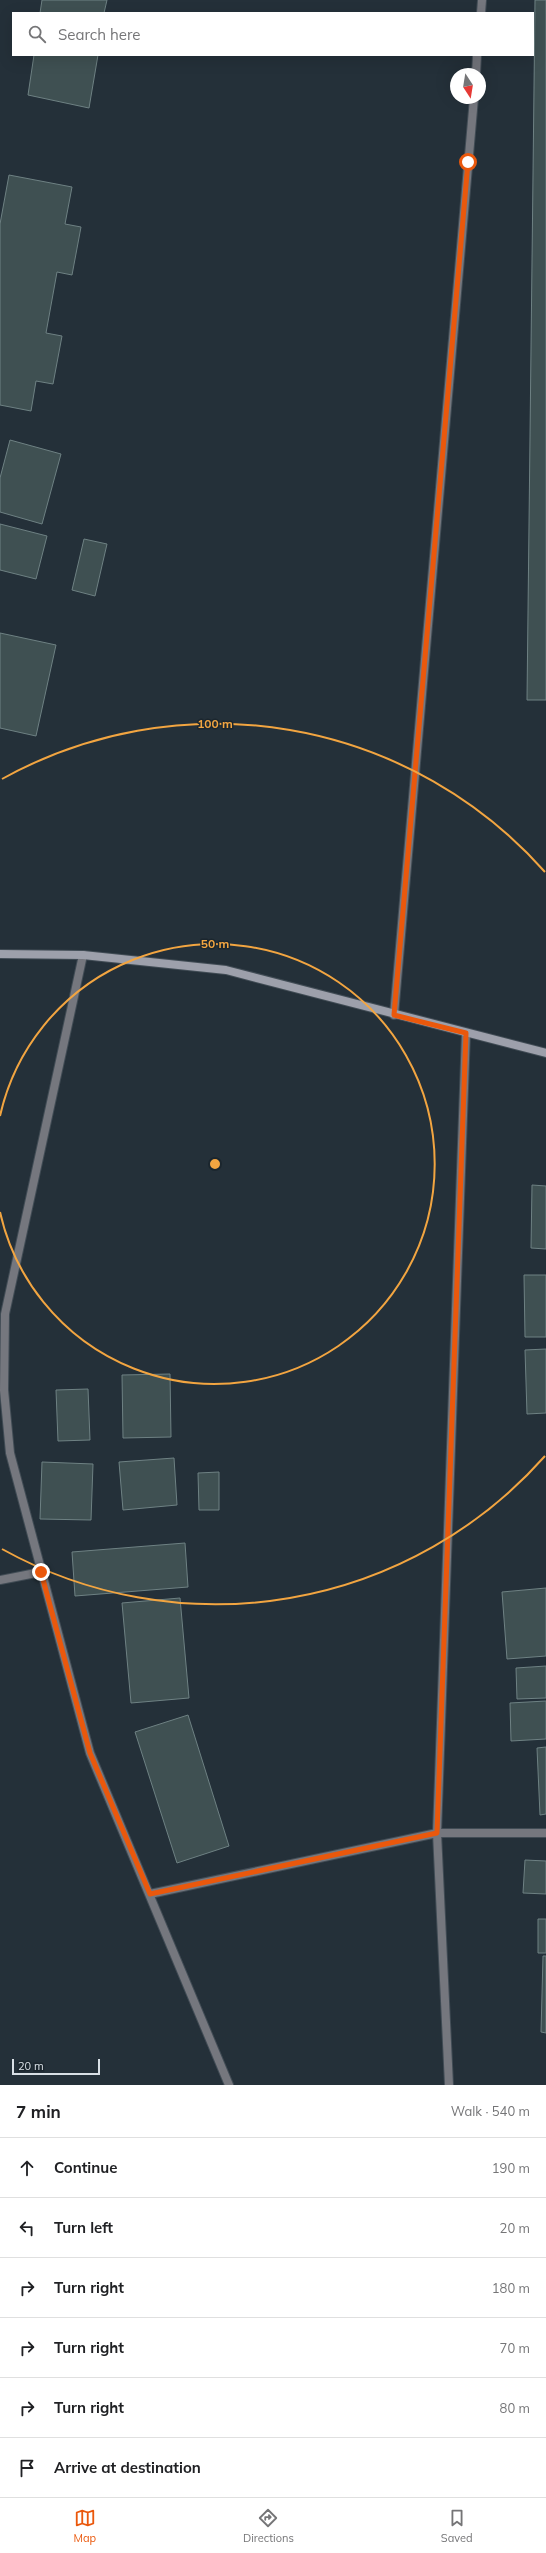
<!DOCTYPE html>
<meta charset="utf-8">
<style>
:root{--surface:#fff;--page:#f6f6f6;--text:#202124;--muted:#757577;--line:#e0e0e0;--accent:#ea580c}
body{margin:0;font-family:Mulish,sans-serif;background:var(--page);color:var(--text)}
.compass{position:absolute;left:450px;top:68px;width:36px;height:36px;border-radius:50%;background:var(--surface);box-shadow:0 4px 16px #0002;rotate:168deg}
.scale{position:absolute;left:12px;bottom:10px;width:88px;box-sizing:border-box;padding-left:4px;border:2px solid #d9e0e6;border-top:0;font-size:11px;line-height:14px;white-space:nowrap;color:#d9e0e6;-webkit-text-stroke:3px #1b262e;paint-order:stroke}
.stop{position:absolute;width:12px;height:12px;margin:-9px;border:3px solid #ea580c;border-radius:50%;background:#fff}
.stop.end{background:#ea580c;border-color:#fff;box-shadow:0 1px 4px #0008}
.list{margin:0;padding:0;list-style:none}
h2{display:flex;justify-content:space-between;align-items:center;height:52px;margin:0;padding:0 16px;font-size:17px}
h2 small{font-size:13px;font-weight:400;color:var(--muted)}
.list li{display:grid;grid-template-columns:26px 1fr auto;gap:12px;align-items:center;box-sizing:border-box;height:60px;padding:0 16px;border-top:1px solid var(--line)}
.list b{display:block;font-size:15px;white-space:nowrap}
.list em{font-size:13px;font-style:normal;color:var(--muted)}
.icon{flex:none;width:22px;height:22px;fill:none;stroke:currentColor;stroke-width:2;stroke-linecap:round;stroke-linejoin:round}
.map{position:relative;flex:none;width:546px;height:2085px;overflow:hidden}
.search{position:absolute;background:var(--surface);box-shadow:0 4px 16px #0002;left:12px;right:12px;top:12px;height:44px;display:flex;align-items:center;gap:10px;box-sizing:border-box;padding:0 14px;border-radius:0px;color:var(--muted);font-size:15px}
.sheet{height:412px;background:var(--surface)}
nav{display:flex;justify-content:space-around;align-items:center;box-sizing:border-box;height:56px;border-top:1px solid var(--line);background:var(--surface);font-size:11px;color:var(--muted)}
nav a{display:grid;justify-items:center;gap:2px}
nav .on{color:var(--accent)}
.map>svg:first-child{display:block}
.building{fill:#3f5052;stroke:#6e8183}
.lines{fill:none;stroke-linecap:round;stroke-linejoin:round}
.lane-casing{stroke:#414c55;stroke-width:10}
.street-casing{stroke:#414c55;stroke-width:10}
.secondary-casing{stroke:#414c55;stroke-width:10}
.lane{stroke:#75777e;stroke-width:8}
.street{stroke:#75777e;stroke-width:8}
.secondary{stroke:#9da0ab;stroke-width:8}
.route{stroke:#ea580c;stroke-width:5}
.ring{fill:none;stroke:#f2a541;stroke-width:2}
.centre{fill:#f2a541;stroke:#1b262e;stroke-width:2}
.ring-label{font-size:12px;text-anchor:middle;font-weight:bold;fill:#f2a541;stroke:#1b262e;stroke-width:3;stroke-linejoin:round;paint-order:stroke}
</style>
<div class="map">
<svg width="546" height="2085" viewBox="0 0 546 2085">
<rect width="100%" height="100%" fill="#243039"/>
<path class="building" d="M42,0H107L104,13H40Z
M535,0H546V700H527Z
M34,55H98L89,108L28,95Z
M9,175L72,187L65,224L81,227L72,275L57,272L46,333L62,336L53,384L36,381L31,411L0,405V224Z
M10,440L61,454L42,524L0,512V478Z
M0,524L47,536L36,579L0,570Z
M84,539L107,544L95,596L72,590Z
M0,633L56,645L36,736L0,728Z
M532,1185L546,1186V1249L531,1248Z
M524,1275H546V1337H525Z
M546,1349V1413L527,1414L525,1350Z
M170,1374L171,1437L123,1438L122,1375Z
M88,1389L90,1440L58,1441L56,1390Z
M174,1458L177,1505L123,1510L119,1462Z
M42,1462L93,1464L91,1520L40,1519Z
M219,1472V1510H199L198,1473Z
M185,1543L188,1587L75,1596L72,1552Z
M546,1588V1656L507,1659L502,1592Z
M180,1598L189,1698L131,1703L122,1603Z
M546,1666V1698L517,1699L516,1668Z
M546,1701V1739L511,1741L510,1703Z
M188,1715L229,1846L177,1863L135,1732Z
M546,1747V1814L540,1815L537,1748Z
M525,1860L546,1861V1894L523,1893Z
M538,1919H546V1953H538Z
M543,1956H546V2033L541,2032Z"/>
<g class="lines">
<g class="lane-casing">
<path id="lane" d="M0,1580L41,1572"/>
</g>
<g class="street-casing">
<path id="street" d="M481,13L482,0
M476,74L477,55
M83,955L5,1314L4,1390L10,1453L90,1753L229,2085
M394,1015L474,98
M150,1894L437,1833H546
M449,2085L437,1833L466,1033"/>
</g>
<g class="secondary-casing">
<path id="secondary" d="M0,954L83,955L226,970L546,1053"/>
</g>
<use href="#lane" class="lane"/>
<use href="#street" class="street"/>
<use href="#secondary" class="secondary"/>
</g>
<g class="lines">
<path class="route" d="M41,1572L90,1753L150,1894L437,1833L466,1033L394,1015L468,162"/>
</g>
<g class="ring">
<path d="M0 1116A220 220 0 1 1 0 1212"/>
<path d="M545 1456A440 440 0 0 1 2 1549M2 779A440 440 0 0 1 545 872"/>
</g>
<circle cx="215" cy="1164" r="6" class="centre"/>
<g class="ring-label">
<text x="215" y="728">100 m</text>
<text x="215" y="948">50 m</text>
</g>
</svg>
<svg class="compass" viewBox="-18 -18 36 36"><path d="M0-13l5 13h-10z" fill="#e53935"/><path d="M0 13l5-13h-10z" fill="#757577"/></svg>
<div class="scale">20 m</div>
<div class="stop" style="left:468px;top:162px"></div>
<div class="stop end" style="left:41px;top:1572px"></div>
<div class="search"><svg class="icon" aria-label="search" viewBox="0 0 24 24"><circle cx="10" cy="10" r="6"/><path d="M15 15l6 6"/></svg>Search here</div>
</div>
<section class="sheet">
<h2>7 min<small>Walk · 540 m</small></h2>
<ul class="list">
<li><svg class="icon" aria-label="ahead" viewBox="0 0 24 24"><path d="M12 20V5M6 11l6-6 6 6"/></svg><div><b>Continue</b></div><em>190 m</em></li>
<li><svg class="icon" aria-label="left" viewBox="0 0 24 24"><path d="M17 20v-9H6M10 6l-5 5 5 5"/></svg><div><b>Turn left</b></div><em>20 m</em></li>
<li><svg class="icon" aria-label="right" viewBox="0 0 24 24"><path d="M7 20v-9h11M14 6l5 5-5 5"/></svg><div><b>Turn right</b></div><em>180 m</em></li>
<li><svg class="icon" aria-label="right" viewBox="0 0 24 24"><path d="M7 20v-9h11M14 6l5 5-5 5"/></svg><div><b>Turn right</b></div><em>70 m</em></li>
<li><svg class="icon" aria-label="right" viewBox="0 0 24 24"><path d="M7 20v-9h11M14 6l5 5-5 5"/></svg><div><b>Turn right</b></div><em>80 m</em></li>
<li><svg class="icon" aria-label="arrive" viewBox="0 0 24 24"><path d="M6 21V4h12l-3 4 3 4H6"/></svg><div><b>Arrive at destination</b></div></li>
</ul>
</section>
<nav>
<a class="on"><svg class="icon" aria-label="map" viewBox="0 0 24 24"><path d="M3 6l6-2 6 2 6-2v14l-6 2-6-2-6 2zM9 4v14M15 6v14"/></svg>Map</a>
<a><svg class="icon" aria-label="directions" viewBox="0 0 24 24"><path d="M12 3l9 9-9 9-9-9zM9 14v-3h6M13 9l2 2-2 2"/></svg>Directions</a>
<a><svg class="icon" aria-label="saved" viewBox="0 0 24 24"><path d="M7 4h10v16l-5-4-5 4z"/></svg>Saved</a>
</nav>
